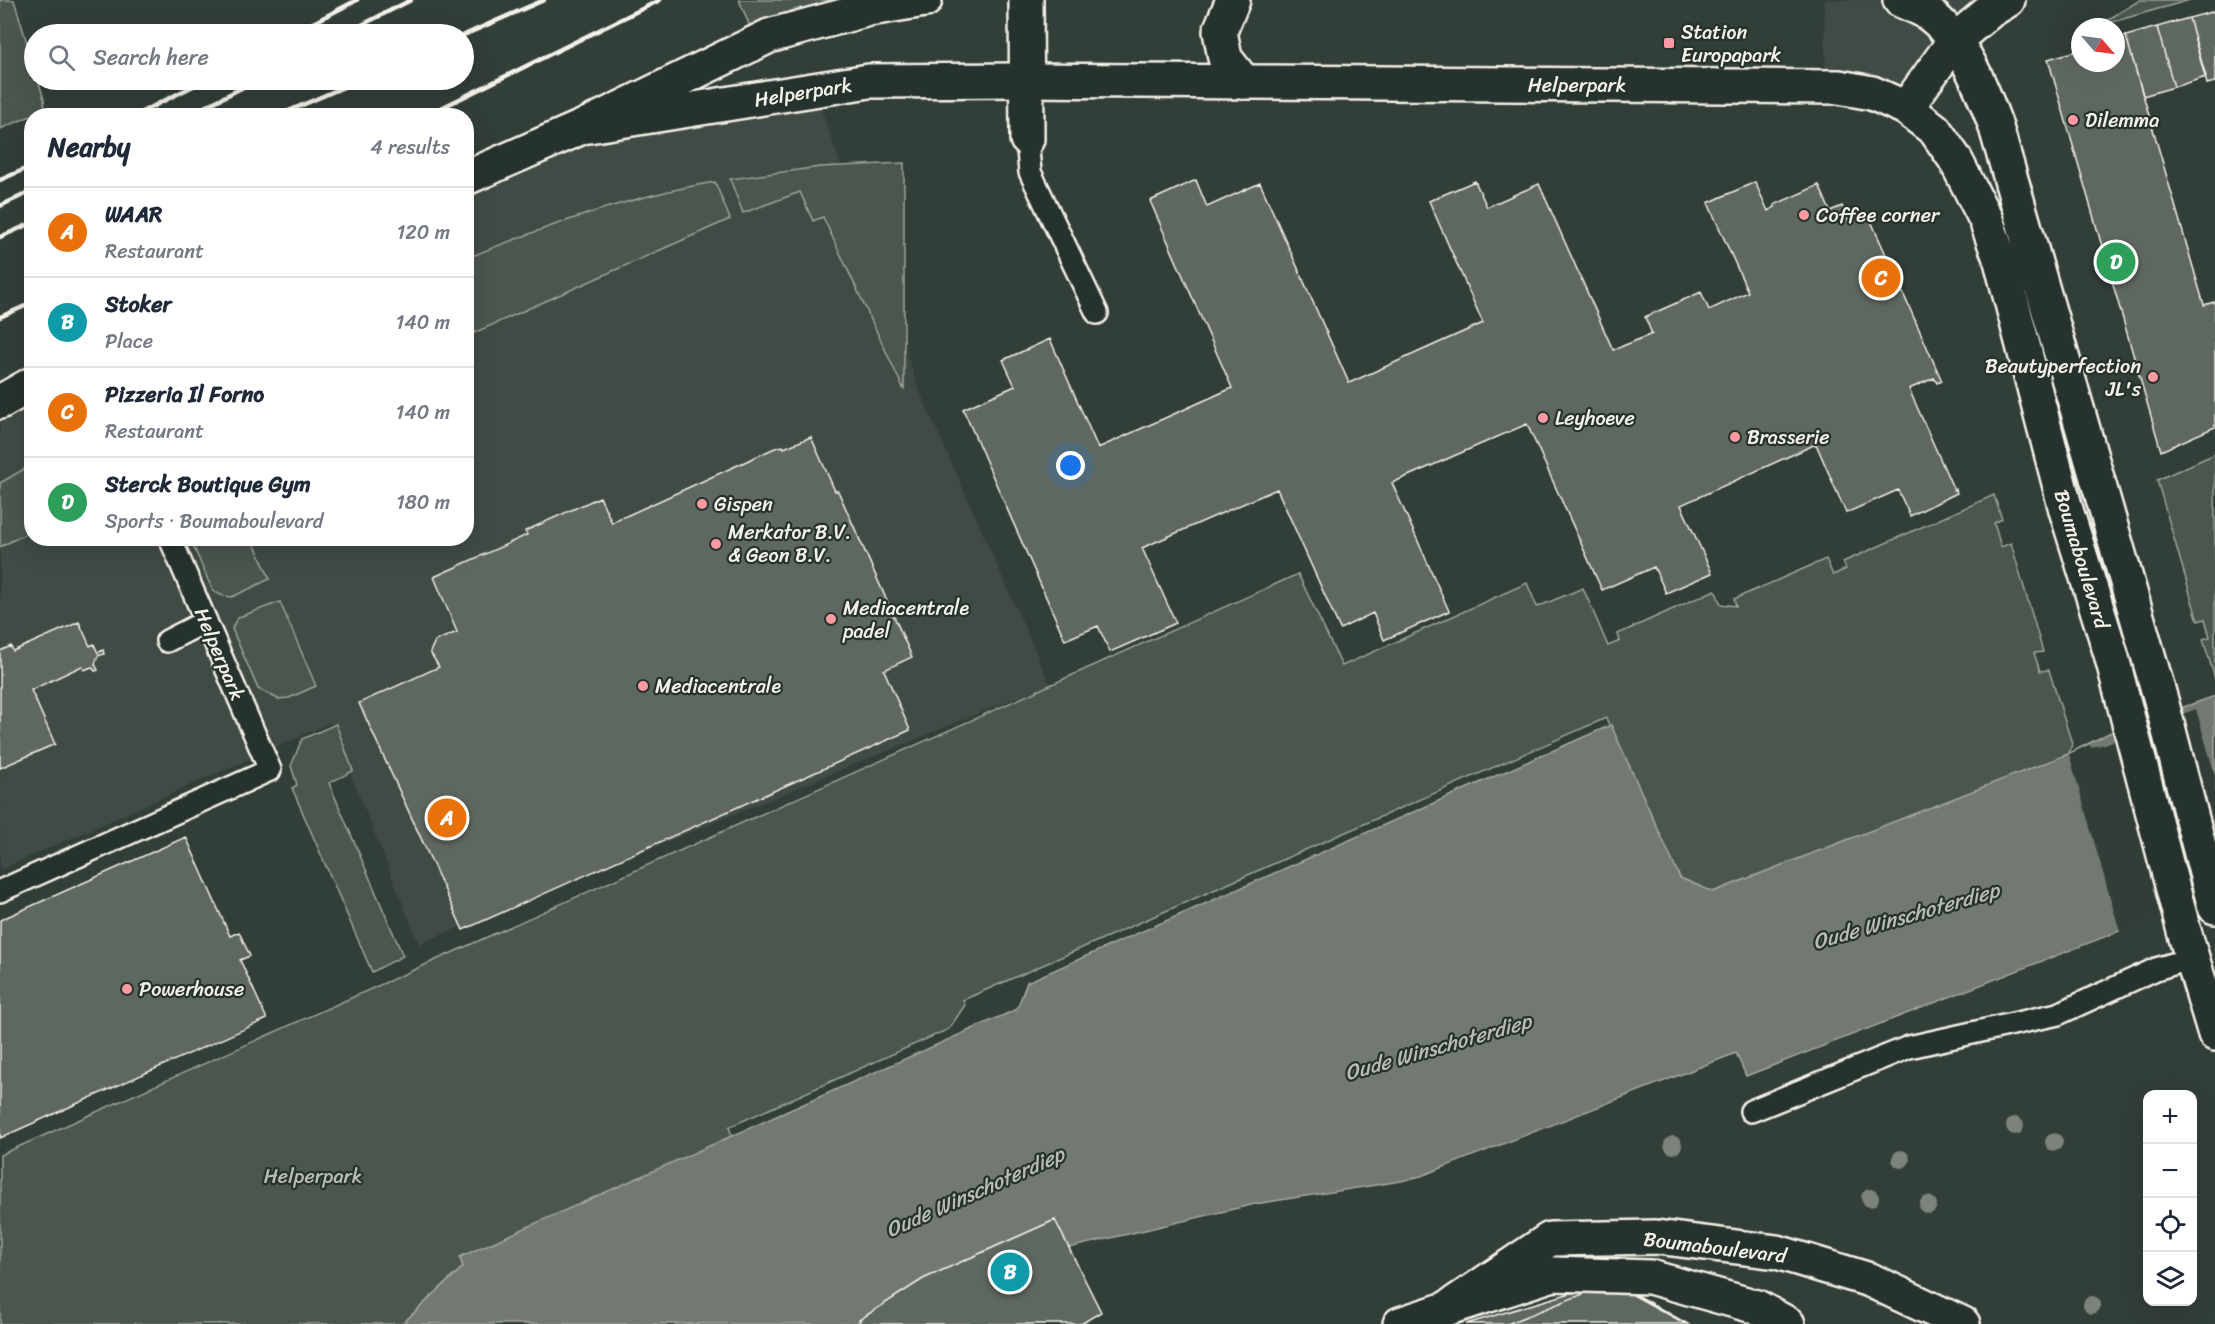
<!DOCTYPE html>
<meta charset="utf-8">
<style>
:root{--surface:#fff;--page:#f6f6f7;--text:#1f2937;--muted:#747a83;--line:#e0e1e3;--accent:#b45309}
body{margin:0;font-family:Sriracha,sans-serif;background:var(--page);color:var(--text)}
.controls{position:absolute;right:18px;bottom:18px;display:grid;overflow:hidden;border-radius:12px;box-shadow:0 6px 24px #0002}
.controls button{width:54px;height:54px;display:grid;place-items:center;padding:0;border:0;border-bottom:2px solid var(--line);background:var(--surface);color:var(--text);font:30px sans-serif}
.compass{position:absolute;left:2071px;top:18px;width:54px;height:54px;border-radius:50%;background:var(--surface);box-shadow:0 6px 24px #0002;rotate:118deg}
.you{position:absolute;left:1071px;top:466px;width:21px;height:21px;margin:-15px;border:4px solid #fff;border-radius:50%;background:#1a73e8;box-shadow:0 0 0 9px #1a73e833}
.badge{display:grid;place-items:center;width:39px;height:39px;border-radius:50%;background:var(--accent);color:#fff;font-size:20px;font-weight:700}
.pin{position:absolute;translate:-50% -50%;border:3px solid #fff;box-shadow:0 2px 6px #0006}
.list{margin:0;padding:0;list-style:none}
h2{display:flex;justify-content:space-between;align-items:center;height:78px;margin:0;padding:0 24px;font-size:26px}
h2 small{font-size:20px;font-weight:400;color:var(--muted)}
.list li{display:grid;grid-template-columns:39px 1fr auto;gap:18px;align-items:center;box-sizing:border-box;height:90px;padding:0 24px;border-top:2px solid var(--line)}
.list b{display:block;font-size:22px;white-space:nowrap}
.list p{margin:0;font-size:20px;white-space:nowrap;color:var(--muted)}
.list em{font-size:20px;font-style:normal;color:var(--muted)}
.icon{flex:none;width:33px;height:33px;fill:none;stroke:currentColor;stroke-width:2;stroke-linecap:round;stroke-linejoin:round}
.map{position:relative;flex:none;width:2215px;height:1324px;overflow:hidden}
.search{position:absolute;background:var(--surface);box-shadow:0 6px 24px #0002;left:24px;top:24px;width:450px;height:66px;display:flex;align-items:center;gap:15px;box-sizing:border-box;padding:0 21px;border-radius:33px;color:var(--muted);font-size:22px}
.panel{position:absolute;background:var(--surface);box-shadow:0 6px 24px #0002;left:24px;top:108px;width:450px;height:438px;border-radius:24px}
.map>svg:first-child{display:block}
.built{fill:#404b44}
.green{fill:#4c564f;stroke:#a0a49c;stroke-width:1.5}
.water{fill:#727972;stroke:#a6a9a1;stroke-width:1.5}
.pier{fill:#323e38}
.building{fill:#5f6861;stroke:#f4f1e8;stroke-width:1.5}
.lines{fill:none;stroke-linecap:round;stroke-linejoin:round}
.service-casing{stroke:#f4f1e8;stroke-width:26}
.minor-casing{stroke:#f4f1e8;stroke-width:38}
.tertiary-casing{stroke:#f4f1e8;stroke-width:38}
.secondary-casing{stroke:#f4f1e8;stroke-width:38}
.service{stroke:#26332d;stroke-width:21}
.minor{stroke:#26332d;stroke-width:33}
.tertiary{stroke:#26332d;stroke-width:33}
.secondary{stroke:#26332d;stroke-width:33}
.rail{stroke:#f4f1e8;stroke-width:4.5}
.tree{fill:#7c837b}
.poi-dot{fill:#ff9aa2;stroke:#26332d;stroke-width:2}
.labels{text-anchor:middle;stroke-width:4.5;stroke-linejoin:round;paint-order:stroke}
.poi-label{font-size:20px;fill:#f4f1e8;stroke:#26332d;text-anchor:start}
.street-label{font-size:20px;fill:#f4f1e8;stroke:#26332d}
.park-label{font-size:20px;fill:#b9bbb2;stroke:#26332d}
.water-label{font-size:21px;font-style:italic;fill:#babbb3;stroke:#26332d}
</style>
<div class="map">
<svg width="2215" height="1324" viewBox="0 0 2215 1324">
<rect width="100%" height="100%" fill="#323e38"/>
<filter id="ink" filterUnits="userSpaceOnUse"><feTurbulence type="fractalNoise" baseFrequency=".0167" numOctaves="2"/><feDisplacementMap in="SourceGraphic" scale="12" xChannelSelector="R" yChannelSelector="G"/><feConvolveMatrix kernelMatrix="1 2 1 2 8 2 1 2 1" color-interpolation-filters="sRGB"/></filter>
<g filter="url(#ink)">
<path class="built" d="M1824,0H2021L1920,114L1826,90Z
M816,95L919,390L1050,684L419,944L330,723L0,870V407L31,390L32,538H466L467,189L595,134Z"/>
<path class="green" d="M0,0H14L34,66V80H38L44,99L45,110L0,129Z
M739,0H854L751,29Z
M2140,0H2190L2105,24L2104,22Z
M904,163V390L823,217L813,221L800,192L743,213L730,179L820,167Z
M715,182L730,219L467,336V258C547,226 630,196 715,182Z
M2215,454V679L2203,639L2210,637L2205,619L2198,621L2157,480Z
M31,465V531L0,547V483Z
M1994,495L2002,519L1994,523L2001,547L2011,543L2043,652L2034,653L2040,671L2049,670L2072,744L2069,754L1713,892L1680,878L1675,867L1668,864L1606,718L963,1000L965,1005L949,1029L729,1127L732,1136L460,1258L463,1267L402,1324H0V1155L1298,574L1342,666L1527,583L1537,607L1583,588L1608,646L1620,641L1618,634L1715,590L1721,604L1736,606L1734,599L1826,559L1833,575L1846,569L1843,562Z
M193,539H252L270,579L232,597L223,596L213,591L192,543Z
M280,602L316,686L289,698L278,699L258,689L232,629L235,622L239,617Z
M336,724L353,771L329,783L403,956L372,972L292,788L297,785L291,766L302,739Z"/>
<path class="water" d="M2215,696V894L1746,1076L1736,1053L1421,1176L1401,1181L1255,1204L1069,1248L1054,1220L923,1279L855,1324H402L463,1267L460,1257L1017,1009L1027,982L1611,725L1680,878L1713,892L2068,754L2109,733Z"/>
<path class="pier" d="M2196,709L2215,775V896L2120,932L2069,754L2089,745L2091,747L2105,744Z"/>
<path class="building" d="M2215,11V82L2207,84L2189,18Z
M2189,18L2206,77L2174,87L2157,27Z
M2157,27L2174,87L2143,96L2126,36Z
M2126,36L2204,305L2214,302L2215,304V427L2161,451L2048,59L2080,50V63H2116V39Z
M1196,180L1207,207L1260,183L1349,383L1483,323L1429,201L1475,181L1487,207L1539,184L1613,350L1652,334L1645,317L1701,292L1709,310L1748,292L1708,203L1755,182L1768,211L1775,207L1774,205L1819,185L1830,211L1842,206L1848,220L1867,212L1942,381L1937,383L1934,378L1909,389L1954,490L1956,489L1957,493L1910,516L1898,490L1846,513L1816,444L1681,505L1712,573L1666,593L1654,567L1602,590L1527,424L1392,483L1449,611L1384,640L1373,613L1340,629L1277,489L1142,548L1176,623L1110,652L1098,626L1065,640L963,409L1015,386L1003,360L1050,339L1098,448L1232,388L1150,201Z
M811,437L835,491H838L912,657L884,670L910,730L463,930L359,703L439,667L430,652L435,641L457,632L434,577L527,535L525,531L600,497L612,523L620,518L624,517L775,448L783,446L784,448Z
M79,622L90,646L94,644L98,653L103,650L104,654L98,656L95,664L98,670L95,671L92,667L84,670L82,666L31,690L55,744L0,768V651L11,646L13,651Z
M186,837L230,936L239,932L250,956L240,960L267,1019L0,1138V920Z
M1055,1220L1101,1312L1081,1324H861L859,1320L923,1279Z
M1611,1281L1688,1324H1466Z
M1611,1283L1686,1324H1507Z"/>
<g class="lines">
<g class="service-casing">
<path id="service" d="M1027,139L1030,172L1097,313
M167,641L206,621
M0,891L270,770L170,538
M1751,1111L1909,1047L2058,1014L2156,969L2193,958"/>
</g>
<g class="minor-casing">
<path id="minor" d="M1026,0L1027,139
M1233,0L1220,31L1225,58L1244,82
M1440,1313L1550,1239L1656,1237L1777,1252L1870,1280L1963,1324
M1400,1324L1553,1274L1650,1277L1757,1307L1788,1324"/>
</g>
<g class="tertiary-casing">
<path id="tertiary" d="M1906,108L1955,40L1990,11L2008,0"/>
</g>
<g class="secondary-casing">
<path id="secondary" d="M1900,0C1908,4 1918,7 1926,12C1961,35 1981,86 1995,124L2161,700L2215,907
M582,127L869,81L1026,80L1839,87L1872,93L1906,108L1935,130L1955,159L1986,220L2001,261L2066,510L2111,654L2184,931L2215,1034
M466,178L582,127L769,36L869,9L925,0
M0,402L32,384"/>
</g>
<use href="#service" class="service"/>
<use href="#minor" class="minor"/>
<use href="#tertiary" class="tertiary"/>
<use href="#secondary" class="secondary"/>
<path class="rail" d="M292,34L357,0
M344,34L411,0
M464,35L544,0
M134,116L205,80
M187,116L257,80
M277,116L360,80
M425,116L660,0
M0,180L32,166
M0,206L32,191
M0,237L32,223
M0,317L32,303"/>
</g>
<g class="tree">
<circle cx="2015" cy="1126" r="9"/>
<circle cx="2054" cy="1142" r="9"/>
<circle cx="1673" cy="1145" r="9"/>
<circle cx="1901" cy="1159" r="9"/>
<circle cx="1870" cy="1198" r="9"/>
<circle cx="1928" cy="1205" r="9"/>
<circle cx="2092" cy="1305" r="9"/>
</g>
</g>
<g class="poi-dot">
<rect x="1663" y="37" width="12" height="12" rx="3"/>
<circle cx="2073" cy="120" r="6"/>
<circle cx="1804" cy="215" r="6"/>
<circle cx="2153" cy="377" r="6"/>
<circle cx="1543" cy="418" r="6"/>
<circle cx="1735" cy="437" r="6"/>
<circle cx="702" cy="504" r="6"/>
<circle cx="716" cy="544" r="6"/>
<circle cx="831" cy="619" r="6"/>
<circle cx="643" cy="686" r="6"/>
<circle cx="127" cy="989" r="6"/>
</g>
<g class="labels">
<g class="poi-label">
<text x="1681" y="39">Station<tspan x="1681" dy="23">Europapark</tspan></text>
<text x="2085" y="127">Dilemma</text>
<text x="1816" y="222">Coffee corner</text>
<text x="2141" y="373" text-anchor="end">Beautyperfection<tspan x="2141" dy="23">JL's</tspan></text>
<text x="1555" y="425">Leyhoeve</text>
<text x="1747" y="444">Brasserie</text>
<text x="714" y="511">Gispen</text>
<text x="728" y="539">Merkator B.V.<tspan x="728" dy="23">&amp; Geon B.V.</tspan></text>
<text x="843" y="615">Mediacentrale<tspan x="843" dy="23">padel</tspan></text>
<text x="655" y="693">Mediacentrale</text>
<text x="139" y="996">Powerhouse</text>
</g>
<g class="street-label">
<text x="1577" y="92">Helperpark</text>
<text transform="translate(803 92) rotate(-9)" y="7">Helperpark</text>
<text transform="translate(2082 559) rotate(73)" y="7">Boumaboulevard</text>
<text transform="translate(220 654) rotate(67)" y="7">Helperpark</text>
<text transform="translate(1715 1247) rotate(7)" y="7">Boumaboulevard</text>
</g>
<g class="park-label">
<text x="313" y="1183">Helperpark</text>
</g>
<g class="water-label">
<text transform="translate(1906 916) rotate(-16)" y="7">Oude Winschoterdiep</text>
<text transform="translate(1438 1047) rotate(-16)" y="7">Oude Winschoterdiep</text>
<text transform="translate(975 1192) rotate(-24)" y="7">Oude Winschoterdiep</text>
</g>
</g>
</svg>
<div class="controls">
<button>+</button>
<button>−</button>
<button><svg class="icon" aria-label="locate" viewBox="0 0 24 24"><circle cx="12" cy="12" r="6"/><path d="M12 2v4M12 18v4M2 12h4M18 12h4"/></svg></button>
<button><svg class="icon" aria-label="layers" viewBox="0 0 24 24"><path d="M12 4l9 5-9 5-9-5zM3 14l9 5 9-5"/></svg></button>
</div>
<svg class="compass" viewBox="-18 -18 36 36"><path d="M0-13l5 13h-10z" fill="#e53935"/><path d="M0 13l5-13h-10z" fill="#747a83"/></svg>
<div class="you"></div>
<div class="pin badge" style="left:447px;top:818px;background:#e8710a">A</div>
<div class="pin badge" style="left:1010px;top:1272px;background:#0f9aa8">B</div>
<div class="pin badge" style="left:1881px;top:278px;background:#e8710a">C</div>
<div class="pin badge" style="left:2116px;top:262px;background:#2e9e5b">D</div>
<div class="search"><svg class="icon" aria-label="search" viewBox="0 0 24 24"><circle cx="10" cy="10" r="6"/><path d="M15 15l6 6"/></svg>Search here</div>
<section class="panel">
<h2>Nearby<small>4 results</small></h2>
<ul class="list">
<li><span class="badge" style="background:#e8710a">A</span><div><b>WAAR</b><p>Restaurant</p></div><em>120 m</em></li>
<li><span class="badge" style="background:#0f9aa8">B</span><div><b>Stoker</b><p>Place</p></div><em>140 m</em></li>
<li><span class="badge" style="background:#e8710a">C</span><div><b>Pizzeria Il Forno</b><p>Restaurant</p></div><em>140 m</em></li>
<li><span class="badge" style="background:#2e9e5b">D</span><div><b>Sterck Boutique Gym</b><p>Sports · Boumaboulevard</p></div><em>180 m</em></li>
</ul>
</section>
</div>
